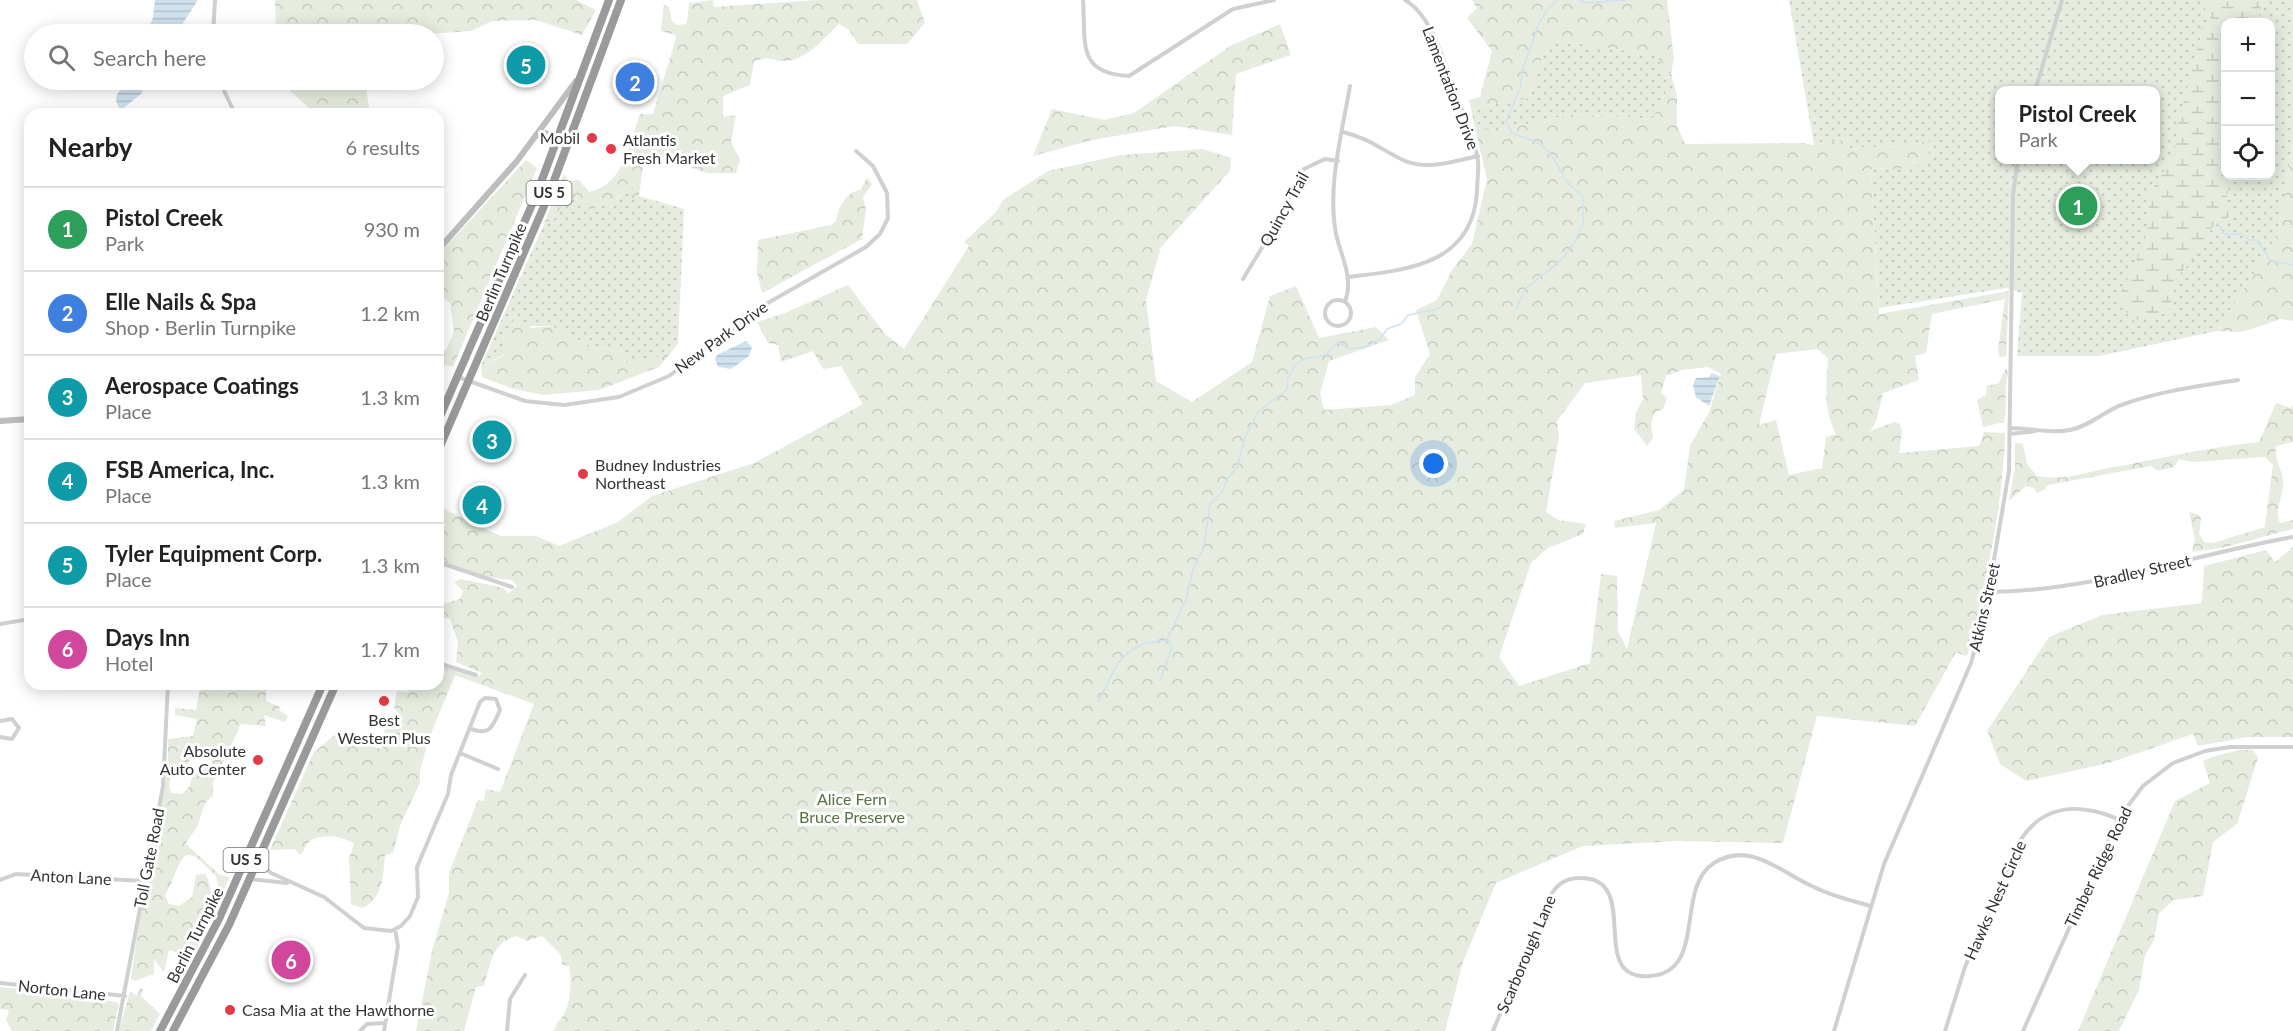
<!DOCTYPE html>
<meta charset="utf-8">
<style>
:root{--surface:#fff;--page:#f6f6f6;--text:#222;--muted:#767676;--line:#e0e0e0;--accent:#e63946}
body{margin:0;font-family:Lato,sans-serif;background:var(--page);color:var(--text)}
.controls{position:absolute;right:18px;top:18px;display:grid;overflow:hidden;border-radius:12px;box-shadow:0 3px 15px #0003}
.controls button{width:54px;height:54px;display:grid;place-items:center;padding:0;border:0;border-bottom:2px solid var(--line);background:var(--surface);color:var(--text);font:30px sans-serif}
.you{position:absolute;left:1434px;top:464px;width:21px;height:21px;margin:-15px;border:4px solid #fff;border-radius:50%;background:#1a73e8;box-shadow:0 0 0 9px #1a73e833}
.badge{display:grid;place-items:center;width:39px;height:39px;border-radius:50%;background:var(--accent);color:#fff;font-size:20px;font-weight:700}
.pin{position:absolute;translate:-50% -50%;border:3px solid #fff;box-shadow:0 2px 6px #0006}
.popup{position:absolute;left:1995px;top:86px;width:165px;height:78px;box-sizing:border-box;display:grid;place-content:center;border-radius:12px;background:var(--surface);filter:drop-shadow(0 2px 4px #0005);font-size:20px;white-space:nowrap;color:var(--muted)}
.popup b{font-size:22px;color:var(--text)}
.popup::after{content:'';position:absolute;left:50%;top:100%;margin-left:-12px;border:12px solid transparent;border-top-color:var(--surface)}
.list{margin:0;padding:0;list-style:none}
h2{display:flex;justify-content:space-between;align-items:center;height:78px;margin:0;padding:0 24px;font-size:26px}
h2 small{font-size:20px;font-weight:400;color:var(--muted)}
.list li{display:grid;grid-template-columns:39px 1fr auto;gap:18px;align-items:center;box-sizing:border-box;height:84px;padding:0 24px;border-top:2px solid var(--line)}
.list b{display:block;font-size:22px;white-space:nowrap}
.list p{margin:0;font-size:20px;white-space:nowrap;color:var(--muted)}
.list em{font-size:20px;font-style:normal;color:var(--muted)}
.icon{flex:none;width:33px;height:33px;fill:none;stroke:currentColor;stroke-width:2;stroke-linecap:round;stroke-linejoin:round}
.map{position:relative;flex:none;width:2293px;height:1031px;overflow:hidden}
.search{position:absolute;background:var(--surface);box-shadow:0 3px 15px #0003;left:24px;top:24px;width:420px;height:66px;display:flex;align-items:center;gap:15px;box-sizing:border-box;padding:0 21px;border-radius:33px;color:var(--muted);font-size:22px}
.panel{position:absolute;background:var(--surface);box-shadow:0 3px 15px #0003;left:24px;top:108px;width:420px;height:582px;border-radius:18px}
.map>svg:first-child{display:block}
.green{fill:url(#green-dots);fill-rule:evenodd}
.forest{fill:url(#forest-crowns);fill-rule:evenodd}
.wetland{fill:url(#wetland-marsh)}
.water{fill:url(#water-rules)}
.lines{fill:none;stroke-linecap:round;stroke-linejoin:round}
.stream{stroke:#cfe2ee;stroke-width:1.5}
.street{stroke:#d0d0d0;stroke-width:4}
.secondary{stroke:#bdbdbd;stroke-width:6}
.highway{stroke:#9a9a9a;stroke-width:8}
.poi-dot{fill:#e63946;stroke:#fff;stroke-width:2}
.labels{text-anchor:middle;stroke-width:6;stroke-linejoin:round;paint-order:stroke}
.shield{fill:#fff;stroke:#707070;stroke-width:1.5}
.shield-label{font-size:15px;font-weight:bold;fill:#333}
.street-label{font-size:16px;fill:#333;stroke:#fff}
.poi-label{font-size:16px;fill:#333;stroke:#fff;text-anchor:start}
.park-label{font-size:16px;fill:#56703f;stroke:#fff}
</style>
<div class="map">
<svg width="2293" height="1031" viewBox="0 0 2293 1031">
<defs>
<pattern id="green-dots" width="8" height="8" patternUnits="userSpaceOnUse" patternTransform="scale(1.5)"><rect width="8" height="8" fill="#e6ecdf"/><path d="M2 2h.1M6 6h.1" fill="none" stroke="#c6cbc0" stroke-width="1.8" stroke-linecap="round"/></pattern>
<pattern id="forest-crowns" width="20" height="18" patternUnits="userSpaceOnUse" patternTransform="scale(1.5)"><rect width="20" height="18" fill="#e6ecdf"/><path d="M2 6a3 3 0 1 1 6 0M12 15a3 3 0 1 1 6 0" fill="none" stroke="#c6cbc0"/></pattern>
<pattern id="wetland-marsh" width="20" height="14" patternUnits="userSpaceOnUse" patternTransform="scale(1.5)"><rect width="20" height="14" fill="#e6ecdf"/><path d="M1 5h8M5 5V1M11 12h8M15 12V8" fill="none" stroke="#c6cbc0"/></pattern>
<pattern id="water-rules" width="6" height="5" patternUnits="userSpaceOnUse" patternTransform="scale(1.5)"><rect width="6" height="5" fill="#cfe2ee"/><path d="M0 2.5h6" fill="none" stroke="#b2c2cd"/></pattern>
</defs>
<rect width="100%" height="100%" fill="#fff"/>
<path class="green" d="M1789,0H2293V142L2277,237L2217,331L2099,356H2017L2022,293L2007,288L1879,308L1871,169H1904L1929,140C1904,149 1876,145 1850,149L1848,139L1814,145ZM2226,22H2270V176H2226ZM2000,91H2156V160H2000Z
M1558,41L1657,55L1664,72L1671,73L1677,97L1666,92L1652,119L1573,114L1498,130L1475,128L1471,109L1529,98L1545,46Z
M626,188H633L631,200L639,196L684,209L678,344L652,360L625,363L623,352L586,344L552,326H511L503,338L508,344L503,355L481,366L544,224L555,218L568,194L577,201L618,198Z"/>
<path class="forest" d="M275,0H576L596,10L582,35L536,20L492,21L471,31L430,34H276Z
M713,0L714,7L816,0H917L925,23L907,44H858L848,29L839,24C823,39 808,59 786,61C771,62 773,55 754,61L750,85L723,96V117L736,115L731,142L740,160L736,173H707L657,156L644,158L639,196L630,200L633,188H626C615,203 601,209 582,209L577,201L568,194L555,218L544,224L564,174L569,181L579,180L589,192C624,185 629,144 640,114H653L676,38L675,35L661,31L664,5L669,7L672,21L677,25L687,24L689,3Z
M1472,0H1667L1674,59L1671,73H1664L1657,55L1558,41L1545,47L1529,98L1471,109L1469,100L1480,97L1492,51L1467,18L1477,8Z
M1280,24L1291,55L1236,74L1232,135L1175,126L1092,140L1033,156L1052,109L1104,120L1134,113L1230,46Z
M285,80H370L366,88L370,114H316L288,89Z
M1666,92L1677,97V125L1685,144L1802,143L1814,145L1848,139L1850,149C1877,145 1904,149 1930,140L1928,159C1912,173 1890,168 1871,169L1879,314L2009,291L2006,356L2000,357L1998,351L2005,299L1932,314L1926,353L1915,356L1919,380L1883,393L1876,422L1870,431L1894,422L1900,424L1902,431L1899,453L1979,446L1984,432L2005,433C2003,509 1985,584 1967,657L1956,652L1915,726L1817,716L1783,843L1679,841L1583,846L1496,883L1463,962L1445,1031H554C556,1023 560,1021 564,1014C571,1000 572,980 569,966L562,965L561,955L542,936L527,941L516,936C491,944 491,964 484,986L476,987L464,1031H416L432,951L449,893V873L478,800L484,801L486,789L500,792L534,704L455,675L430,736L420,770V783L401,823L393,853L385,855C383,877 383,897 363,908L351,904L349,858L354,844C344,836 318,832 308,843C304,847 305,851 300,855L295,849L270,850L314,752L335,735L382,749L385,729H395L400,716L394,708L397,691L408,692L410,684H438V666L479,676L482,673L456,662L458,642L450,619L438,617V600L443,604L460,599L463,591L454,582L461,579L504,588L508,594L517,586L512,580L485,577L438,560V548L445,523L438,519V506L500,536H536L559,546L618,522L652,496L754,463L863,404L841,366L823,369L813,351L781,362L778,345L768,343L757,322L785,313L848,285L884,333L904,349L969,246L964,242L996,212L1003,200L1048,171L1121,155L1203,149L1231,158L1230,171L1161,247L1146,300L1156,381L1192,402L1252,362L1270,296L1296,286L1319,338L1376,327L1389,340L1329,361L1320,393L1324,410L1391,405L1415,395V377L1430,354L1416,310L1437,300L1452,270L1472,244L1487,179L1475,128L1498,130L1573,114L1652,119ZM1817,349L1828,358C1826,387 1823,408 1836,434L1826,437L1822,468L1789,475L1776,420L1759,425L1776,354ZM1708,367L1721,374L1709,412L1690,446L1684,490L1659,510L1614,521L1615,528L1656,523L1627,649L1618,631L1617,576L1601,574L1590,663L1519,686L1499,657L1531,563L1548,548L1583,534L1586,524L1558,520L1546,512L1559,437L1557,421L1585,383L1641,375L1643,399L1636,412L1634,429L1647,446L1653,438L1651,425L1654,413L1663,409L1667,398L1661,393L1666,376L1682,370Z
M2293,142V321L2281,319L2242,332L2217,331L2277,237Z
M526,160L537,168L453,367L438,363V353L446,350L454,332L450,303L438,293V255Z
M867,178L872,184L863,197L866,209L862,239L762,293L757,272L758,240L831,225L836,221C839,205 845,194 861,189Z
M515,317L532,328L552,326L586,344L623,352L625,363L652,360L678,344L659,367L599,390L544,395L513,389L482,377L481,366L503,356L508,344L503,339Z
M2006,368L2008,374C2003,390 2008,406 2004,422L1983,427L1977,400L1986,395L1987,386L1999,383Z
M2276,403L2291,408L2293,405V442L2276,446C2273,460 2284,470 2283,484C2283,498 2274,509 2280,523L2293,520V529L2226,547L2192,552L2195,539L2189,512L2199,515L2201,519L2199,534L2204,542L2213,543L2265,527L2273,465L2265,457L2194,462L2179,459L2174,467L2158,471L2151,466L2048,485L2044,490L2037,493L2034,488L2026,486L2009,501L2015,467V443L2023,444L2027,464L2037,476C2067,481 2080,473 2109,468C2159,459 2209,447 2259,442Z
M2293,547V737H2247L2198,746L2193,734L2109,763L2026,781L2000,764L1987,731L2049,637L2102,615L2202,603L2204,566L2266,550L2275,562Z
M201,684H266V701L280,707L279,710L288,716L285,722L264,715L266,726L241,724L222,765L223,773L213,781V796C201,803 202,817 197,827C193,834 189,836 186,844L220,875L230,877L220,896L216,876L195,856L186,855C175,866 174,882 165,895L169,904L179,906L192,897L196,875L205,874C211,883 210,896 216,906L192,958L169,950L164,972L154,959V974L135,981L131,978L144,889L167,773H172L169,784L171,793L182,794L190,786L193,772L213,766L209,750L203,748L193,751L188,764L168,767V739L193,736L197,719L175,715V708L196,710Z
M2240,750H2253L2258,758L2237,824L2213,842L2203,896L2174,900L2159,913L2154,940L2145,955L2139,990L2119,1031H2078L2175,801L2210,783L2203,761L2215,756Z
M0,987L100,999L119,1003L113,1031H12L6,1020L9,1010L0,1009Z
M140,988L143,989L141,996L160,1014L151,1031H119L130,991L137,996Z"/>
<path class="wetland" d="M2205,0H2262L2258,22H2226V176H2231L2225,205L2235,213L2211,228L2207,245L2176,278L2169,313L2131,321L2119,297C2130,272 2159,224 2146,200L2174,154L2177,127L2204,23L2216,26L2218,23L2205,14Z"/>
<path class="water" d="M155,0H198L176,34H146L153,18Z
M127,80H146L142,93L121,110C109,95 122,92 127,80Z
M746,341L752,347L749,356L731,369L718,367L715,359L717,355Z
M1712,373L1720,376L1709,406L1696,397L1693,385L1696,378L1709,377Z"/>
<g class="lines">
<path class="stream" d="M1579,0L1588,3L1625,0
M2218,223L2224,234H2242L2249,240H2257L2271,261L2293,265
M1516,311L1524,290L1560,261L1573,245L1583,225V196C1559,179 1564,171 1549,152C1540,141 1524,138 1512,133L1506,121L1520,89L1523,68L1539,23L1548,9L1558,0
M1160,681L1172,647L1167,639L1186,600L1193,569L1204,547L1210,504L1223,491L1227,479L1237,468L1245,438L1258,412L1287,389L1288,378L1295,365L1304,359L1326,355L1338,342L1349,349L1365,347L1380,339L1387,329L1401,324L1408,315L1438,309L1442,305
M1098,702C1111,681 1114,657 1139,646C1148,641 1158,643 1167,640"/>
<path class="street" d="M1083,0C1086,42 1076,74 1129,76L1233,9L1274,0
M213,34L215,0
M219,80L235,114
M2035,91L2062,0
M1343,132C1371,139 1378,148 1403,160C1425,171 1455,161 1478,156
M1348,277C1407,270 1473,265 1477,191C1477,180 1480,166 1477,155C1472,131 1461,108 1453,86C1443,58 1431,15 1405,0
M1243,279L1269,236L1304,169L1325,159L1338,161
M1325 313a13 13 0 1 1 26 0a13 13 0 1 1-26 0Z
M1345,302C1354,278 1341,256 1336,234C1327,187 1342,133 1350,86
M458,377L525,401L564,405L619,397L669,376L766,304L866,247L880,234L888,218L887,193L873,166L856,151
M2010,428C2031,428 2049,434 2070,430C2091,426 2105,410 2124,404C2160,391 2200,386 2238,380
M2010,434L2035,431
M438,562L512,587
M1989,592C2094,591 2191,555 2293,537
M0,624L30,619
M438,663L476,675
M0,721L12,719L19,728L12,739L0,737
M460,753L498,769
M261,855L266,869L271,873L324,897L364,928L391,931L401,926L410,916L418,897L417,867L448,794L451,775L480,702L485,698L496,699L500,710C493,726 490,736 471,729
M250,879L287,883
M0,880L16,874L143,881
M0,983L125,996
M117,1031L163,786L168,684
M360,1031L367,1024L385,1023
M384,1031L398,946L395,929
M507,1031L510,999L525,975
M1493,1031L1548,899C1556,886 1563,878 1580,878C1644,877 1585,982 1650,976C1708,972 1674,888 1714,863C1751,840 1781,873 1814,887C1831,896 1851,900 1870,906
M1834,1031L1884,864L1971,663L1986,607L2009,471L2013,195L2018,160
M1945,1031L1965,967L2017,846C2040,804 2078,802 2118,819
M2023,1031L2118,819L2143,786L2173,763L2205,751L2230,747H2293"/>
<path class="secondary" d="M536,136L545,133L570,141
M438,250L517,161L576,81
M0,421L30,419"/>
<path class="highway" d="M438,421L537,193L609,0
M438,451L548,197L621,0
M160,1031L219,919L323,684
M173,1031L229,925L336,684"/>
</g>
<g class="poi-dot">
<circle cx="592" cy="138" r="6"/>
<circle cx="611" cy="149" r="6"/>
<circle cx="583" cy="474" r="6"/>
<circle cx="384" cy="701" r="6"/>
<circle cx="258" cy="760" r="6"/>
<circle cx="230" cy="1010" r="6"/>
</g>
<g class="labels">
<g class="shield">
<rect x="526.5" y="181" width="45" height="24" rx="4.5"/>
<rect x="223.5" y="848" width="45" height="24" rx="4.5"/>
</g>
<g class="shield-label">
<text x="549" y="198">US 5</text>
<text x="246" y="865">US 5</text>
</g>
<g class="street-label">
<text transform="translate(1451 88) rotate(69)" y="6">Lamentation Drive</text>
<text transform="translate(1284 209) rotate(-61)" y="6">Quincy Trail</text>
<text transform="translate(501 272) rotate(-67)" y="6">Berlin Turnpike</text>
<text transform="translate(721 337) rotate(-36)" y="6">New Park Drive</text>
<text transform="translate(2142 571) rotate(-13)" y="6">Bradley Street</text>
<text transform="translate(1984 607) rotate(-77)" y="6">Atkins Street</text>
<text transform="translate(149 858) rotate(-79)" y="6">Toll Gate Road</text>
<text transform="translate(2098 867) rotate(-64)" y="6">Timber Ridge Road</text>
<text transform="translate(71 877) rotate(3)" y="6">Anton Lane</text>
<text transform="translate(1995 900) rotate(-66)" y="6">Hawks Nest Circle</text>
<text transform="translate(195 935) rotate(-63)" y="6">Berlin Turnpike</text>
<text transform="translate(1526 954) rotate(-67)" y="6">Scarborough Lane</text>
<text transform="translate(62 990) rotate(6)" y="6">Norton Lane</text>
</g>
<g class="poi-label">
<text x="580" y="144" text-anchor="end">Mobil</text>
<text x="623" y="146">Atlantis<tspan x="623" dy="18">Fresh Market</tspan></text>
<text x="595" y="471">Budney Industries<tspan x="595" dy="18">Northeast</tspan></text>
<text x="384" y="726" text-anchor="middle">Best<tspan x="384" dy="18">Western Plus</tspan></text>
<text x="246" y="757" text-anchor="end">Absolute<tspan x="246" dy="18">Auto Center</tspan></text>
<text x="242" y="1016">Casa Mia at the Hawthorne</text>
</g>
<g class="park-label">
<text x="852" y="805">Alice Fern<tspan x="852" dy="18">Bruce Preserve</tspan></text>
</g>
</g>
</svg>
<div class="controls">
<button>+</button>
<button>−</button>
<button><svg class="icon" aria-label="locate" viewBox="0 0 24 24"><circle cx="12" cy="12" r="6"/><path d="M12 2v4M12 18v4M2 12h4M18 12h4"/></svg></button>
</div>
<div class="you"></div>
<div class="pin badge" style="left:2078px;top:206px;background:#2e9e5b">1</div>
<div class="popup"><b>Pistol Creek</b>Park</div>
<div class="pin badge" style="left:635px;top:82px;background:#3f7fe0">2</div>
<div class="pin badge" style="left:492px;top:440px;background:#0f9aa8">3</div>
<div class="pin badge" style="left:482px;top:505px;background:#0f9aa8">4</div>
<div class="pin badge" style="left:526px;top:65px;background:#0f9aa8">5</div>
<div class="pin badge" style="left:291px;top:960px;background:#d1479c">6</div>
<div class="search"><svg class="icon" aria-label="search" viewBox="0 0 24 24"><circle cx="10" cy="10" r="6"/><path d="M15 15l6 6"/></svg>Search here</div>
<section class="panel">
<h2>Nearby<small>6 results</small></h2>
<ul class="list">
<li><span class="badge" style="background:#2e9e5b">1</span><div><b>Pistol Creek</b><p>Park</p></div><em>930 m</em></li>
<li><span class="badge" style="background:#3f7fe0">2</span><div><b>Elle Nails &amp; Spa</b><p>Shop · Berlin Turnpike</p></div><em>1.2 km</em></li>
<li><span class="badge" style="background:#0f9aa8">3</span><div><b>Aerospace Coatings</b><p>Place</p></div><em>1.3 km</em></li>
<li><span class="badge" style="background:#0f9aa8">4</span><div><b>FSB America, Inc.</b><p>Place</p></div><em>1.3 km</em></li>
<li><span class="badge" style="background:#0f9aa8">5</span><div><b>Tyler Equipment Corp.</b><p>Place</p></div><em>1.3 km</em></li>
<li><span class="badge" style="background:#d1479c">6</span><div><b>Days Inn</b><p>Hotel</p></div><em>1.7 km</em></li>
</ul>
</section>
</div>
